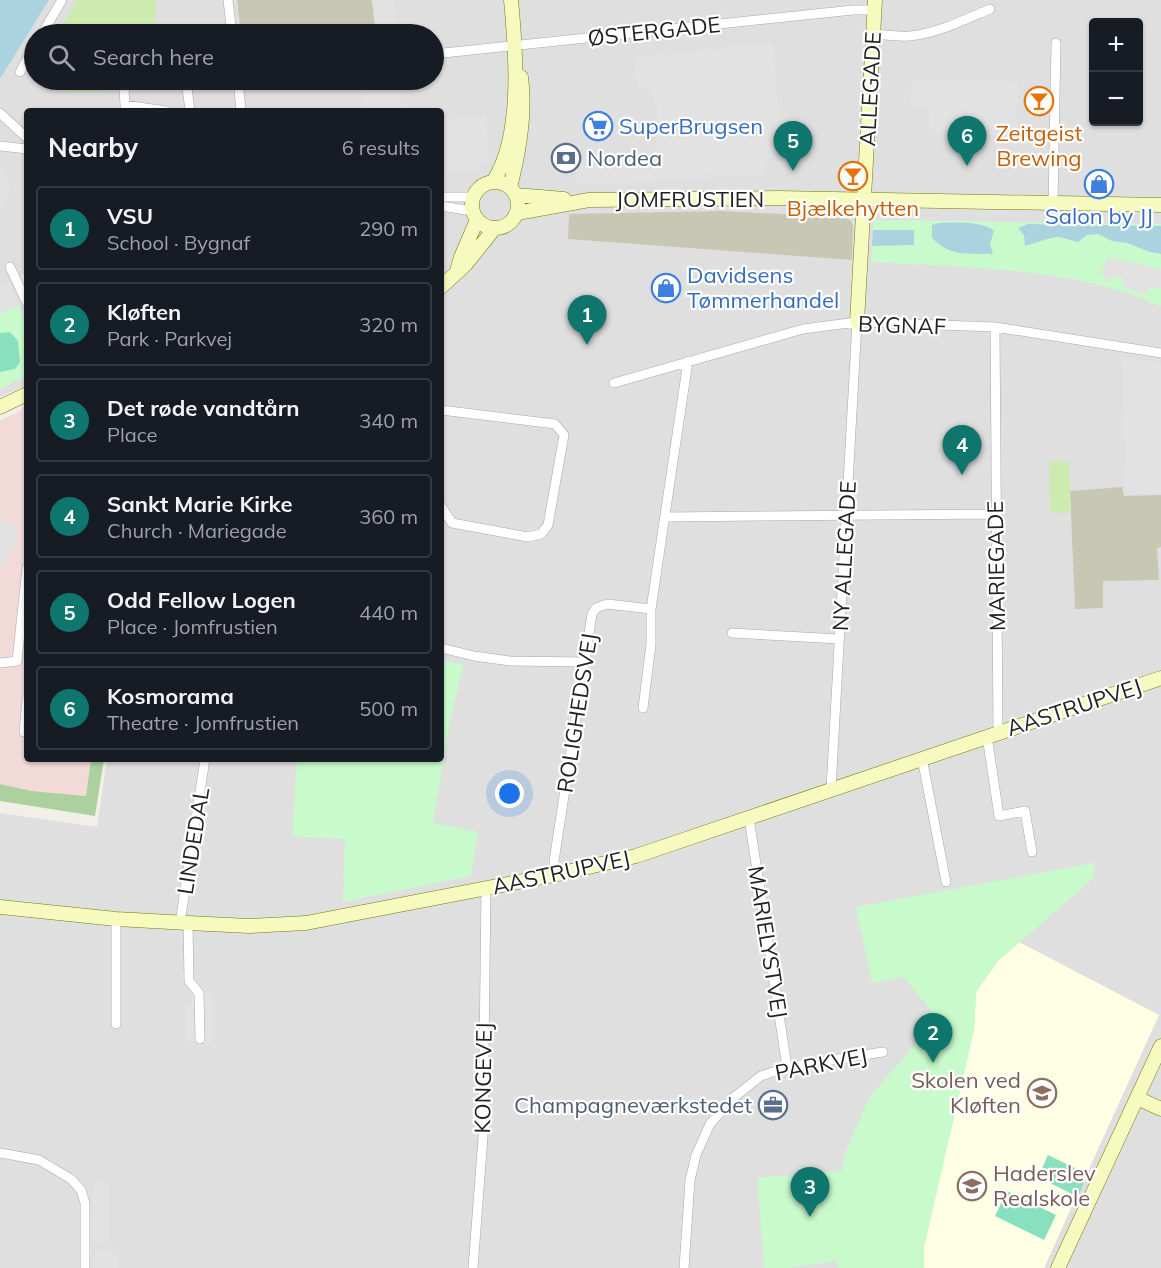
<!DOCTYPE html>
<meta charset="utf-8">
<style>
:root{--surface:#171b24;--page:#242831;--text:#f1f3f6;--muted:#9ea1a6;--line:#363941;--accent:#0f766e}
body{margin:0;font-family:Mulish,sans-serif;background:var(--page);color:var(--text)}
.controls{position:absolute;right:18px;top:18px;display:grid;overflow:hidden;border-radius:6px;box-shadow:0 2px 4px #0004}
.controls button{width:54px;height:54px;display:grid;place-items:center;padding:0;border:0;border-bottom:2px solid var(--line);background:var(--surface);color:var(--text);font:30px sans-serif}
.you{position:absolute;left:510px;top:794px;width:21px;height:21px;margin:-15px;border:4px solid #fff;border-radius:50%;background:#1a73e8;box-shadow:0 0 0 9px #1a73e833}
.badge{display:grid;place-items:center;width:39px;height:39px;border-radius:50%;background:var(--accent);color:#fff;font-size:20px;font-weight:700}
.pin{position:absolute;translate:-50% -50px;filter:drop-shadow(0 2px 3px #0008)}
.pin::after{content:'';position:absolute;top:32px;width:21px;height:18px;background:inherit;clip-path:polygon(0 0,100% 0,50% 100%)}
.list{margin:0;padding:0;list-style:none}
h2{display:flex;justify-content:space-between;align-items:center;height:78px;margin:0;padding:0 24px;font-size:26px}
h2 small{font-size:20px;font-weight:400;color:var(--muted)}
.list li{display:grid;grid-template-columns:39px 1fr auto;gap:18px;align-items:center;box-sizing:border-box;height:84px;margin:0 12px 12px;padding:0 12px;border:2px solid var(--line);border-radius:6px}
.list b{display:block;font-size:22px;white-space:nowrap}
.list p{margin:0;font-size:20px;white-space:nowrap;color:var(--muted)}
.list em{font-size:20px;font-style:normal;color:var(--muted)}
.icon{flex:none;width:33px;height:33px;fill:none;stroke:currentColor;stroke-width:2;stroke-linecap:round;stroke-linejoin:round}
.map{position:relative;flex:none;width:1161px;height:1268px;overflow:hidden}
.search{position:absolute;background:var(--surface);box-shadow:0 2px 4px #0004;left:24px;top:24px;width:420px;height:66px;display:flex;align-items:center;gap:15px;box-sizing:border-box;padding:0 21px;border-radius:33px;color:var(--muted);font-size:22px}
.panel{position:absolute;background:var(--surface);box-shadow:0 2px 4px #0004;left:24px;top:108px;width:420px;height:654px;border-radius:6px}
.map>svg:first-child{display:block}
.residential{fill:#e0dfdf;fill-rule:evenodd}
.commercial{fill:#f2dad9}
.education{fill:#ffffe5}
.construction{fill:#c7c7b4}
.grass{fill:#cdebb0}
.forest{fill:#add19e}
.park{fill:#c8facc}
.pitch{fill:#88e0be}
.parking{fill:#e2e2e2}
.water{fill:#aad3df}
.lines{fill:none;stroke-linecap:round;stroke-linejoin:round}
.street-casing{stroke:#a9a9a9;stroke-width:10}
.secondary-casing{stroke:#707d05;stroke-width:15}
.street{stroke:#fff;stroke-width:9}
.secondary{stroke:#f7fabf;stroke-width:14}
.labels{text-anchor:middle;stroke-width:4.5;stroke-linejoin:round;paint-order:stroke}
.street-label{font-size:22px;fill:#222;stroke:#fff}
.shop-label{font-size:22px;fill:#366cbe;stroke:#fff;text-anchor:start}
.food-label{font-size:22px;fill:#c56008;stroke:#fff}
.service-label{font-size:22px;fill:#4e5e75;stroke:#fff;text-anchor:start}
.education-label{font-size:22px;fill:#785e54;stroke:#fff;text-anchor:end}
</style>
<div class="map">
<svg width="1161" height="1268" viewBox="0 0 1161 1268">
<rect width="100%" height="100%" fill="#f2efe9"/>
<path class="residential" d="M49,0H1161V1268H0V813L97,827L107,759H441V111H27V272L21,276L27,307V385L0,397V79ZM1094,22H1138V122H1094ZM34,34H434V80H34Z"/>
<path class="commercial" d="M27,399V759H91L86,796L32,791L0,784V421L22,410Z"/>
<path class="education" d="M1019,942L1159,1015L1044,1268H924V1247L974,1030L976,992L998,961Z"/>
<path class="construction" d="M237,0H372L376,34H241Z
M722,211L839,217L850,220L853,225L852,260L568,239L569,214Z
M1122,487L1124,496L1161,495V547L1157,548L1159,580L1103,581V608L1075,609L1070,491Z"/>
<path class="grass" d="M77,0H156V19L146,34H57Z
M46,80H117L109,91L71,92Z
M1049,461H1069L1071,512L1050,513Z"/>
<path class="forest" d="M91,759H104L95,816L0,801V784L32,791L86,796Z"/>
<path class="park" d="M874,220L1161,224V306C1070,266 969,268 871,262Z
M19,305L27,326V371L25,376L0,389V314Z
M441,659L463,665L450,721L433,823L478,832L471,876L343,902L345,839L292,836L297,759H441Z
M1094,863L1095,877L998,961L976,992L974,1030L924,1247V1268H838L836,1261L788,1268H764L757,1178L842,1171L845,1153L870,1096L938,1019L904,977L872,983L856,907Z"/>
<path class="pitch" d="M10,332L18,341L20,362L15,369L0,372V333Z
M1048,1155L1087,1174L1078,1197L1038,1177Z
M1007,1191L1056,1215L1044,1240L995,1216Z"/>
<path class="parking" d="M372,0H395L399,34H376Z
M773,42L782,154L765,158L763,175H707L706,180L576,184L575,166L652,158V151L658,149L652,123L657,121V104H653L652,87L637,89L634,58Z
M912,81L1018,82L1017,135L929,134V108H911Z
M399,82L403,111H362L361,88Z
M486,115L489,162L478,163L479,171L441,175V119Z
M0,166L6,174L9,187L6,200L0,207Z
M1113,258L1161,269V288L1150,287L1148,295L1122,287L1124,279L1114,276L1108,282L1102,275V268L1108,259Z
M9,282L19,305L0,314V285Z
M1122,357L1161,363V493L1126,494Z
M0,519L10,525H17L15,549H8V564H0Z
M192,993H212V1042H186V1005H192Z
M93,1183H109V1244H92Z
M95,1250H118V1268H94Z"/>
<path class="water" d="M0,0H49L0,79Z
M939,223C953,222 984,221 994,231L990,244L993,254C969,253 952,258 932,238V225Z
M1028,224L1161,226V254L1150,252L1127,243L1112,241L1098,234L1087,235L1078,242L1059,237L1051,238L1025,246L1024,235L1018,228Z
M873,230H914V245L872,246Z"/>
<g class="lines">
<g class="street-casing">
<path id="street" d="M228,0L232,34
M42,34L62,0
M172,34H182
M873,34C885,35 898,37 910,36C938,33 964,20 990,9
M434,54L853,10H874
M20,72L34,47
M133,80L124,89L125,105L166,111
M186,80L190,111
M238,80L241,111
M0,113L27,138
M0,146L27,149
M441,197H473
M1053,204L1056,43
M441,206L472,211
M10,267L27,303
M995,327L998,732
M614,383L803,329L857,322L995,327L1161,353
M441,410L555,424L564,435L548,525L541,534L528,537L452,523L441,506
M666,517L995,514
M732,633L839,639
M441,648L474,656L510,661L584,662
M0,663L17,661L27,568
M643,708L651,644V609
M24,732L27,699
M987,736L999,816L1025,811L1032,852
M922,758L946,882
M831,789L857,322
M749,818L787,1067
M554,875V861L592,614L596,608L607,604L651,609L688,361
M116,919V1024
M180,923L205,759
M188,923L189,981L199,993L200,1039
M0,1153L39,1160L71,1179L81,1190L85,1203V1268
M473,1268L483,1137L486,888
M684,1268L690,1180L696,1155L710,1124L733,1098L761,1076L787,1067L883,1052"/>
</g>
<g class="secondary-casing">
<path id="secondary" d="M472 205a23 23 0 1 1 46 0a23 23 0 1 1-46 0Z
M493,182C523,137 516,52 511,0
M510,187C519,152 526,113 521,77
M516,195L564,199
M517,213L589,200L779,198L1161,205
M457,271L461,257L477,220
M441,287L466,264L494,229
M857,322L875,0
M0,407L27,394
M0,907L116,919L188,923L249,926L306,923L554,875L636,856L1161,678
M1137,1098L1161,1109
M1058,1268L1161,1046"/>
</g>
<use href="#street" class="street"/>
<use href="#secondary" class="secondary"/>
</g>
<defs>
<g id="bar-ring" transform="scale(1.5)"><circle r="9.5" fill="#fff" stroke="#e8710a" stroke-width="1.5"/><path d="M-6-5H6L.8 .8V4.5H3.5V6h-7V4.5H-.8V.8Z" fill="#e8710a"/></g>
<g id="supermarket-ring" transform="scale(1.5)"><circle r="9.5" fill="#fff" stroke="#3f7fe0" stroke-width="1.5"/><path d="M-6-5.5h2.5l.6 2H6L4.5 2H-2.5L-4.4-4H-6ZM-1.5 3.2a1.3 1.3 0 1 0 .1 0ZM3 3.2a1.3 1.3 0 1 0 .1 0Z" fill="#3f7fe0"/></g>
<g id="bank-ring" transform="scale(1.5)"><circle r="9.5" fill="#fff" stroke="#5c6f8a" stroke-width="1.5"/><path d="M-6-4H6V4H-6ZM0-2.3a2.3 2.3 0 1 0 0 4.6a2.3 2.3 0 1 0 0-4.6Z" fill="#5c6f8a"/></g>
<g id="shop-ring" transform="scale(1.5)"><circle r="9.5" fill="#fff" stroke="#3f7fe0" stroke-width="1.5"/><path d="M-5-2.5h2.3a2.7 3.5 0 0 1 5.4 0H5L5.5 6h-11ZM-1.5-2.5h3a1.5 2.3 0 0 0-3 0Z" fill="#3f7fe0"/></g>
<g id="school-ring" transform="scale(1.5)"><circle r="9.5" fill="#fff" stroke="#8d6e63" stroke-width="1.5"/><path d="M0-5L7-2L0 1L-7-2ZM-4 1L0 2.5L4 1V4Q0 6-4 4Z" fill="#8d6e63"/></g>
<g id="office-ring" transform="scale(1.5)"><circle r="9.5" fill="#fff" stroke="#5c6f8a" stroke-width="1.5"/><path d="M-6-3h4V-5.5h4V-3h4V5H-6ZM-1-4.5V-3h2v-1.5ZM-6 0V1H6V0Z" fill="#5c6f8a"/></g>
</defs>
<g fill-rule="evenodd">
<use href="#bar-ring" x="1039" y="101"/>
<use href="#supermarket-ring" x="598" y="126"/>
<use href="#bank-ring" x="566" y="158"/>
<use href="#bar-ring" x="853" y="176"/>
<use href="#shop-ring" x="1099" y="184"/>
<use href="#shop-ring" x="666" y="288"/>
<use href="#school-ring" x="1042" y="1093"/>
<use href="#office-ring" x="773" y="1105"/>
<use href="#school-ring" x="972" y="1186"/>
</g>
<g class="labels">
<g class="street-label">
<text transform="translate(654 31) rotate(-6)" y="8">ØSTERGADE</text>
<text transform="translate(870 89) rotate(-87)" y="8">ALLEGADE</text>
<text x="690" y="207">JOMFRUSTIEN</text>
<text transform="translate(902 325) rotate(2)" y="8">BYGNAF</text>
<text transform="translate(844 556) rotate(-87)" y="8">NY ALLEGADE</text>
<text transform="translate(996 566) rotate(-91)" y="8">MARIEGADE</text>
<text transform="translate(1074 707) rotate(-18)" y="8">AASTRUPVEJ</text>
<text transform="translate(577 713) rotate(-81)" y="8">ROLIGHEDSVEJ</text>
<text transform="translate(193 841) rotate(-81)" y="8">LINDEDAL</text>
<text transform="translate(561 872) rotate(-12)" y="8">AASTRUPVEJ</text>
<text transform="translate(768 942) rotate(81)" y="8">MARIELYSTVEJ</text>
<text transform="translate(821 1064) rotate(-11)" y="8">PARKVEJ</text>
<text transform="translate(483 1078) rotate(-89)" y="8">KONGEVEJ</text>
</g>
<g class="shop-label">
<text x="619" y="134">SuperBrugsen</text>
<text x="1099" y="224" text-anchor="middle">Salon by JJ</text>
<text x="687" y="283">Davidsens<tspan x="687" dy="25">Tømmerhandel</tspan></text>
</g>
<g class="food-label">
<text x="1039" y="141">Zeitgeist<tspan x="1039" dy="25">Brewing</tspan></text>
<text x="853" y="216">Bjælkehytten</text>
</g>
<g class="service-label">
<text x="587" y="166">Nordea</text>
<text x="752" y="1113" text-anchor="end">Champagneværkstedet</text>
</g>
<g class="education-label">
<text x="1021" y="1088">Skolen ved<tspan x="1021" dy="25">Kløften</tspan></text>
<text x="993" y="1181" text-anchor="start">Haderslev<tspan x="993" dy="25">Realskole</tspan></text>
</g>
</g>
</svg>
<div class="controls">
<button>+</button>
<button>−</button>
</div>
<div class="you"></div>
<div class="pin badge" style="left:587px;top:345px">1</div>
<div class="pin badge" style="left:933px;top:1063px">2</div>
<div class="pin badge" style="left:810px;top:1217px">3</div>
<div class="pin badge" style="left:962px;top:475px">4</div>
<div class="pin badge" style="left:793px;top:171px">5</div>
<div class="pin badge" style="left:967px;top:166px">6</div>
<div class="search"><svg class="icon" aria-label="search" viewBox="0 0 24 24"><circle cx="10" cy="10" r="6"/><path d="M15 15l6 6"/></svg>Search here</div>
<section class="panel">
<h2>Nearby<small>6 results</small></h2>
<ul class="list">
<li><span class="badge">1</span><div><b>VSU</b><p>School · Bygnaf</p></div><em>290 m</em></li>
<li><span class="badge">2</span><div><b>Kløften</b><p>Park · Parkvej</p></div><em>320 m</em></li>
<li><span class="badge">3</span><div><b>Det røde vandtårn</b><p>Place</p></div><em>340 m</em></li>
<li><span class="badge">4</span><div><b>Sankt Marie Kirke</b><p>Church · Mariegade</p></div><em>360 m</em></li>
<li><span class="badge">5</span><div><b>Odd Fellow Logen</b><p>Place · Jomfrustien</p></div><em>440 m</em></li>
<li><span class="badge">6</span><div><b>Kosmorama</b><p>Theatre · Jomfrustien</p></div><em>500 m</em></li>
</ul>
</section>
</div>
